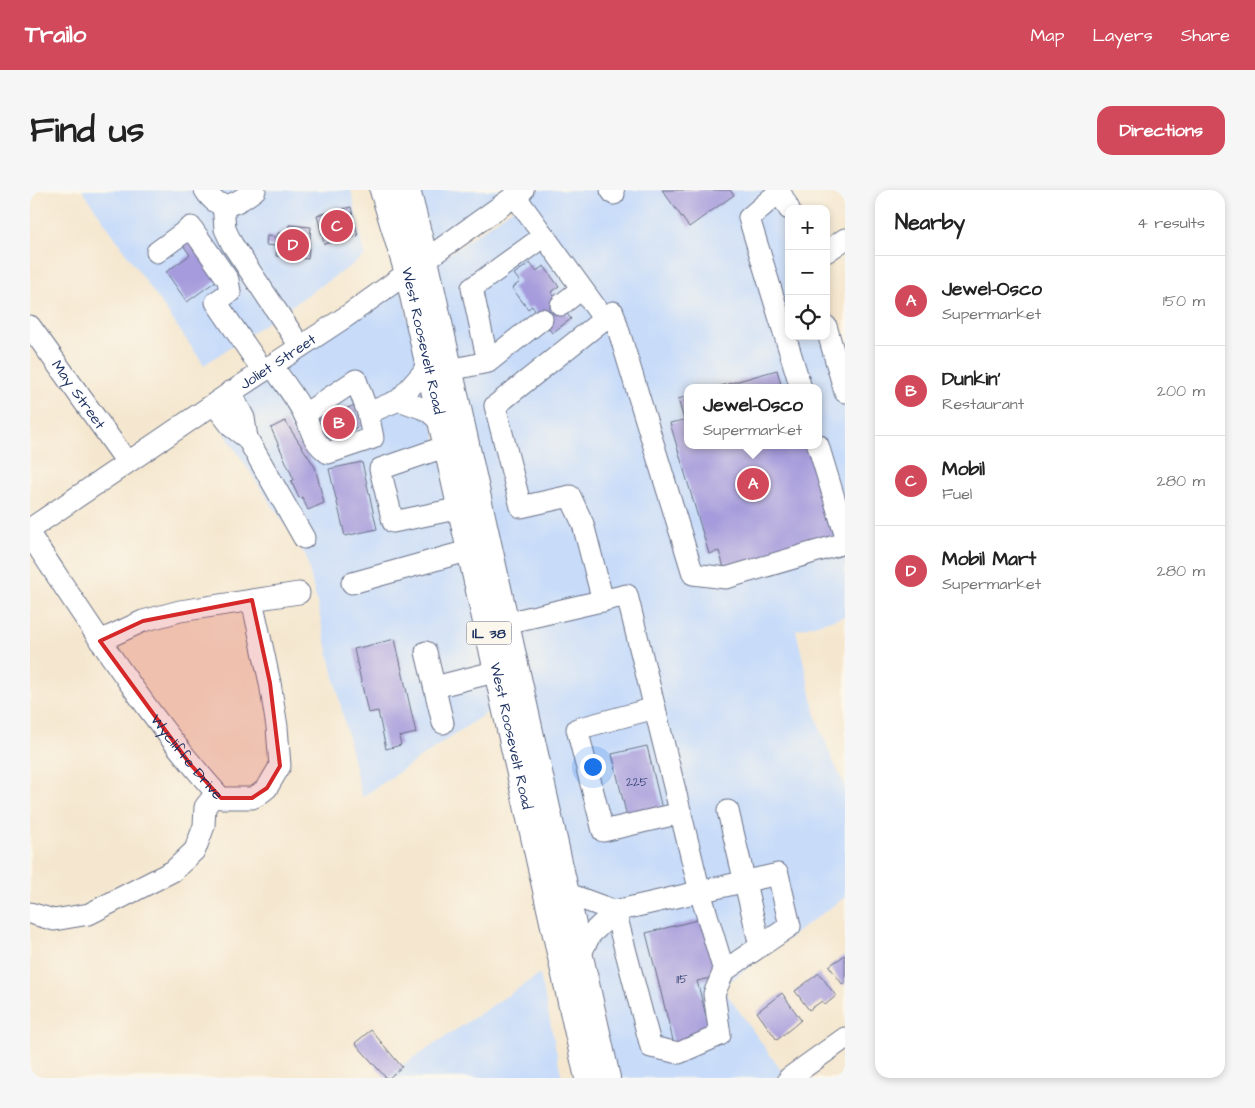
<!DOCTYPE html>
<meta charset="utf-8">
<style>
:root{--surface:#fff;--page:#f6f6f6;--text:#222;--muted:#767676;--line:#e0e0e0;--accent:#d1495b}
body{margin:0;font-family:"Architects Daughter",sans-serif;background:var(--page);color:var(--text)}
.controls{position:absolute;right:15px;top:15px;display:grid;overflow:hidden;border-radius:10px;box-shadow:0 2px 8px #0003}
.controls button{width:45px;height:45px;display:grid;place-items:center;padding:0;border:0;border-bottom:1px solid var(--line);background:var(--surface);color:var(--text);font:25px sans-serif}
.you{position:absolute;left:562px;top:576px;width:18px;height:18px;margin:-12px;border:4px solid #fff;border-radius:50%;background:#1a73e8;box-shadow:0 0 0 8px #1a73e833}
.badge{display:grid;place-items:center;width:32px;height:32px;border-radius:50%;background:var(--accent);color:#fff;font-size:16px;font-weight:700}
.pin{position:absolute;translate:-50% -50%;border:2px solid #fff;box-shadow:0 1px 5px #0006}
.popup{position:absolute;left:654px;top:194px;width:138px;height:65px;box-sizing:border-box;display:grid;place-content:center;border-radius:10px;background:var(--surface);filter:drop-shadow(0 1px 4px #0005);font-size:16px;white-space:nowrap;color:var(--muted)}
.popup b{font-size:19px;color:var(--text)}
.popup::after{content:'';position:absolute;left:50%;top:100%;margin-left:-10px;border:10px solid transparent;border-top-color:var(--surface)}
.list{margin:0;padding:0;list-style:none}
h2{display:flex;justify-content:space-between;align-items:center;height:65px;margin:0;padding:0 20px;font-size:21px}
h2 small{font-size:16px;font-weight:400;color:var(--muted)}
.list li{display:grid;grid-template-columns:32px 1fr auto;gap:15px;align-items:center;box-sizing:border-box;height:90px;padding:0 20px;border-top:1px solid var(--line)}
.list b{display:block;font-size:19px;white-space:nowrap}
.list p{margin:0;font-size:16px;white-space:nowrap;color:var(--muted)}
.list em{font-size:16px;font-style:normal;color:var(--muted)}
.icon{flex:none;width:28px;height:28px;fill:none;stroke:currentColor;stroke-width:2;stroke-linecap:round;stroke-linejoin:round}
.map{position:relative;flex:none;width:815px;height:888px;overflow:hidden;border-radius:15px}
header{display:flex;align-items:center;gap:30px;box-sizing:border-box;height:70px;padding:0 25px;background:var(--accent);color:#fff}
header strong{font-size:24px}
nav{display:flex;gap:28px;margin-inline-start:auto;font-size:18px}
.intro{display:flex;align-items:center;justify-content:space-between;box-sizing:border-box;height:120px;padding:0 30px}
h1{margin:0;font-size:35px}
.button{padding:12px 22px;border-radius:15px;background:var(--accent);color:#fff;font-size:18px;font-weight:700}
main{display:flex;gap:30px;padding:0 30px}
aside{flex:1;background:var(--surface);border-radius:15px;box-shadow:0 2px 8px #0003}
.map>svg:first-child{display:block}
.built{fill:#c8dcf9;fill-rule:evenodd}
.building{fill:#a69bdc}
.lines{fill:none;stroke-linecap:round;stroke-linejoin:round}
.minor-casing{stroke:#676f86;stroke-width:23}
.major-casing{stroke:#676f86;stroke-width:28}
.minor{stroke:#fff;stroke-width:21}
.major{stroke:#fff;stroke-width:26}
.marked{fill:#d62828;fill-opacity:0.2;stroke:#d62828;stroke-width:4;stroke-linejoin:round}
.labels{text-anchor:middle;stroke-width:4;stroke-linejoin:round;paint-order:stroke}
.number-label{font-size:12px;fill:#3e4a7e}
.shield{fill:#fbf7ec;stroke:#5e6b89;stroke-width:1}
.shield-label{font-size:14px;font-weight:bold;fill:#1b2f5e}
.street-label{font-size:15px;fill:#1b2f5e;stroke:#fbf7ec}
</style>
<header>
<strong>Trailo</strong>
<nav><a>Map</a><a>Layers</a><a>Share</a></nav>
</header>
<div class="intro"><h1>Find us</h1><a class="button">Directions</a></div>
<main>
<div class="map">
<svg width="815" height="888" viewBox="0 0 815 888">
<rect width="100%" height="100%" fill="#fbf7ec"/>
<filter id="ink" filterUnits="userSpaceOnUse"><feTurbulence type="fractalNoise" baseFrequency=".02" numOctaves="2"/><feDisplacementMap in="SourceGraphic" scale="10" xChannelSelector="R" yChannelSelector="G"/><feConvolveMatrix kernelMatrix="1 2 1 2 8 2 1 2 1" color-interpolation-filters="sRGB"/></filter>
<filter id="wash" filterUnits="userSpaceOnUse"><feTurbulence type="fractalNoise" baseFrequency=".0096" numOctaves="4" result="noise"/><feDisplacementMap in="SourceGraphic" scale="20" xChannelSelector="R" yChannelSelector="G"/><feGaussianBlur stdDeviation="1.12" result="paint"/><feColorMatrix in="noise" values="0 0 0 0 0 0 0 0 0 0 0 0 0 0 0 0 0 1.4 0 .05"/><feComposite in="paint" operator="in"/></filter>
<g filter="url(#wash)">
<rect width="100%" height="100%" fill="#f5e7cf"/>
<path class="built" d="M52,0H321L335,66L174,175Z
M388,0H475L402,53Z
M509,0H762L769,19H759V146H796V105L815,171V426L766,440L787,530L802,569L815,596V707L692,797L753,883L745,888H586L404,75ZM658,198H788V255H658Z
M370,94L468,515L332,607L276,366L181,223Z
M510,784L532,888H353Z"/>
<g id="blocks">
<path class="building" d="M632,0H700L704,5L659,37Z
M321,17L328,46L294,54L287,25Z
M259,35L281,37L278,69L246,66L248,43L258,44Z
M237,46L246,47L245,56L236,55Z
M161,49L190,88L157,112L136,82L160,65L153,55Z
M500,73L506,81L514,76L529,97L521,102L541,129L522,143L502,116L498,119L482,98L490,92L484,84Z
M747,180L752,198H687V197Z
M658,206V255H778L805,349L695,381L689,361L679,364L640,233L654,230L648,209Z
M325,215L333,235L293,250L285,231Z
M255,231L285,277L294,313L278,320L272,307L269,308L261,291L264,290L241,238Z
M332,272L347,339L315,346L299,279Z
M365,449L386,543L369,547L371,555L356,559L348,521L338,523L324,459Z
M617,556L632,619L597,627L582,564Z
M675,728L685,787L667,791L681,845L644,854L616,743Z
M815,765V794L813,795L799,776Z
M789,783L806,806L795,815L792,811L779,820L765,801Z
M752,803L771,830L747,850L727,822Z
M341,840L372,877L359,888H356L325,853Z"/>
</g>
</g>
<g filter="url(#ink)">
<use href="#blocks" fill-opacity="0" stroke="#676f86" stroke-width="1"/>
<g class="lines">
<g class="minor-casing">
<g id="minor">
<path d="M175,0C191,26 207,13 225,0"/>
<path d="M581,0L584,4"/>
<path d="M749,0L759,19"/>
<path d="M750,1L719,28L771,198"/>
<path d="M485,6L574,129"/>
<path d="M193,14L195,39L202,54L270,156"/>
<path d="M127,62L161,37L198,90L200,102L186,112L233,181"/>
<path d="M796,62L815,49"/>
<path d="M531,115L551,99"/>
<path id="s1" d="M0,136L97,272"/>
<path d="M796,136L815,202"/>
<path d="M458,172L512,129"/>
<path d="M242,175C252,191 266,207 274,224C283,241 280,249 298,263L343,248L338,223L326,190L275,224"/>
<path d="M420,180L458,172L442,98L514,46"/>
<path d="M369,210L397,220L412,233"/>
<path d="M184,214L202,237L217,248L214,228L200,202"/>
<path d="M338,223L369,210L392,184L398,172"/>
<path d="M217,248L274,348"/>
<path d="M788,255L815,344"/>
<path d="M417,256L350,279L363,332L431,318"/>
<path id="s2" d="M0,339L197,205L317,126L493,0"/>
<path id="s3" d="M0,345C60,435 118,528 191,608H222L228,605L237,598L250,576L247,537L240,493L222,410"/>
<path d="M322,393L441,360"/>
<path d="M573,411L553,334L540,306L491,317L465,216L583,122L663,384L696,388L815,353"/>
<path d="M476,433L597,405L670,702L694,781"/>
<path d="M70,451L113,431L150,421L269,403"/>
<path d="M396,462L413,533"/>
<path d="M405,497L468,481"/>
<path d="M625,518L547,539L573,641L651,623"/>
<path d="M698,621L730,756"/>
<path d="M748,684L760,736L694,781L684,804L690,845L649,863L621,857L585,721Z"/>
<path d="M536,703L585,721L560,745L550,765"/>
<path d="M0,723L24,730L59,724L143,681L165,660L174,636L175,617L186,603"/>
<path d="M759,888L815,848"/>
</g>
</g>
<g class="major-casing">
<g id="major">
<path id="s4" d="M353,0L378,83L558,888"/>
<path d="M377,0L395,70L577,888"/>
</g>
</g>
<use href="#minor" class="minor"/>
<use href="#major" class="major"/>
</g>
</g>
<path class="marked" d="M222,410L240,493L250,576L237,598L222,608H191L160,574L70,451L113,431Z"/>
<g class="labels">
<g class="number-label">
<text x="607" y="596">225</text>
<text x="652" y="793">115</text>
</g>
<rect class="shield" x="436.5" y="431.5" width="45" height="23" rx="4"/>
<g class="shield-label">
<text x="459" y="448">IL 38</text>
</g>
<g class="street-label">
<text dy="5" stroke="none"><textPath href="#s4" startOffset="156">West Roosevelt Road</textPath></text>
<text dy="5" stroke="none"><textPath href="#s2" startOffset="299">Joliet Street</textPath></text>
<text dy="5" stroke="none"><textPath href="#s1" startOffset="84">May Street</textPath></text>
<text dy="5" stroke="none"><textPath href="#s4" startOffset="561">West Roosevelt Road</textPath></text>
<text dy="5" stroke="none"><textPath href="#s3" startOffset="272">Wycliffe Drive</textPath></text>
</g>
</g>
</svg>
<div class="controls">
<button>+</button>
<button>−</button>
<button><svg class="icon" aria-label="locate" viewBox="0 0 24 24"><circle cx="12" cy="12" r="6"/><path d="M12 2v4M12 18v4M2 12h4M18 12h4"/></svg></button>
</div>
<div class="you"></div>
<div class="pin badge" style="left:723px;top:294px">A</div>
<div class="popup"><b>Jewel-Osco</b>Supermarket</div>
<div class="pin badge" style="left:309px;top:233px">B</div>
<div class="pin badge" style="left:307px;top:36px">C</div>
<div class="pin badge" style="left:263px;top:55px">D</div>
</div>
<aside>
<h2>Nearby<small>4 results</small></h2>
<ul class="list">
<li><span class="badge">A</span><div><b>Jewel-Osco</b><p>Supermarket</p></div><em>150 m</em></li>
<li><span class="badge">B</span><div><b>Dunkin'</b><p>Restaurant</p></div><em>200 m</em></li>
<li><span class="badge">C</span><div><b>Mobil</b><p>Fuel</p></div><em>280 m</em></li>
<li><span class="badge">D</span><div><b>Mobil Mart</b><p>Supermarket</p></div><em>280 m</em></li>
</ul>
</aside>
</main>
